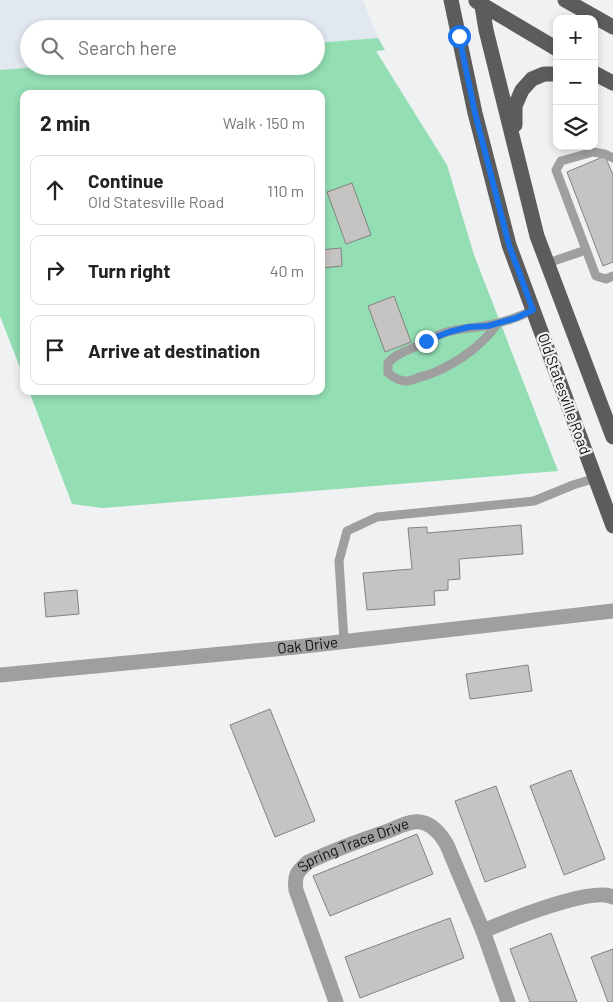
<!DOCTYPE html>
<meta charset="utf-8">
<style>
:root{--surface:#fff;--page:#f6f6f6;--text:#222;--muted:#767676;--line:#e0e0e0}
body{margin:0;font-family:Barlow,sans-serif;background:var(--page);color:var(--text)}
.controls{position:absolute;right:15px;top:15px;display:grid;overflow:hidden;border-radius:10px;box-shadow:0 2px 8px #0003}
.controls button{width:45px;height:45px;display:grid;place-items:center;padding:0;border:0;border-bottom:1px solid var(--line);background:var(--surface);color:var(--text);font:25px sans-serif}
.stop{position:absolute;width:15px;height:15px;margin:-11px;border:4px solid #1a73e8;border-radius:50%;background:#fff}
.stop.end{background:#1a73e8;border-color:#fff;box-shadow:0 1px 5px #0008}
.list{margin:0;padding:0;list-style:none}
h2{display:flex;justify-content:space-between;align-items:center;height:65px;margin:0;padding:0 20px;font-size:21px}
h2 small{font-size:16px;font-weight:400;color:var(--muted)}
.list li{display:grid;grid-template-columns:32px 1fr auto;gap:15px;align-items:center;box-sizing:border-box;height:70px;margin:0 10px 10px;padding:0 10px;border:1px solid var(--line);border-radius:10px}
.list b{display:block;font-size:19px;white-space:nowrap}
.list p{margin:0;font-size:16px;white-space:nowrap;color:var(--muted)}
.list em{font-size:16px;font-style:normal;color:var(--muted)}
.icon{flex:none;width:28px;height:28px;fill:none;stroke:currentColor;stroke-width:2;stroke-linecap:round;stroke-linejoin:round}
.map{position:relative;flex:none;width:613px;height:1002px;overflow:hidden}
.search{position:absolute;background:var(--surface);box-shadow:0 2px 8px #0003;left:20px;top:20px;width:305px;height:55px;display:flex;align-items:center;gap:12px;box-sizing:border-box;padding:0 18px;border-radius:28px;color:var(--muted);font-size:19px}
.panel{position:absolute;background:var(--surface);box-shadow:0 2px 8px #0003;left:20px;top:90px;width:305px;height:305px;border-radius:10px}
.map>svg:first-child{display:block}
.built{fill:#e2e8f0}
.green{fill:#93deb3}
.building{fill:#c5c4c3;stroke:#838281}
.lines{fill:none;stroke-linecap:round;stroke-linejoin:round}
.lane{stroke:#9f9f9f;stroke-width:9}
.street{stroke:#9f9f9f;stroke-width:15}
.primary{stroke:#5d5c5b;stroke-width:15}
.route{stroke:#1a73e8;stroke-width:6}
.labels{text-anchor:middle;stroke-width:4.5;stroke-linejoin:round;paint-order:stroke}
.street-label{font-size:15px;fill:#0e0f0f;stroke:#f0f1f2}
</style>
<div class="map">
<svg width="613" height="1002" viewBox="0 0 613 1002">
<rect width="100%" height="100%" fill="#f0f1f2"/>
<path class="built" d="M0,0H363L378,38L316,43V29H29V66H48L0,70Z"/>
<path class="green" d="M378,38L385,50L376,51L447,165L474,255L558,471L103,508L72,504L29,391H321V94H24V378L0,316V70L48,66H316V43Z"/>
<path class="building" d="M605,156L613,175V262L603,266L567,172Z
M352,183L371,235L346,244L327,192Z
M341,248L342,266L321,268V250Z
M394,296L411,342L385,352L368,306Z
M521,525L523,554L459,559L460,579L448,580V590L434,591L435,605L367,610L363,573L412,569L408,528L427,527V533Z
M77,590L79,614L46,617L44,593Z
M528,665L532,691L470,699L466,674Z
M270,709L315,821L275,837L230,725Z
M571,770L605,859L564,875L530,786Z
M496,786L526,867L485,882L455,801Z
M417,834L433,874L330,916L313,876Z
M450,918L464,958L360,998L345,957Z
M551,933L577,1002H530L510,949Z
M613,949V1002H608L591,957Z"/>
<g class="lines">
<path class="lane" d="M613,158L605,154L593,152L561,161L556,170L596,276L606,279L613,276
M548,263L586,250
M498,323C481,348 447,371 417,378C414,379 409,381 406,381C399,381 393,377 388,373V363C395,355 405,351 415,347C426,341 438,334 451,331C463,328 476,328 489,325C505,322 519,317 533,310
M344,641L339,561L347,531L377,517L534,501L573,485L596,478"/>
<g class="street">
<path id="s1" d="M0,675L296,647L613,611"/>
<path d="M483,931C507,921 592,886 613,897"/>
<path id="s2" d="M336,1002L296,890C294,875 297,872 308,862C334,850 361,840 388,831C396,828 405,823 414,822C430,820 440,833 447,845L483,931L508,1002"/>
</g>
<path class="primary" d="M451,0L475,113L509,245L613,526
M481,0L486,30L537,236L613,437
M565,0L613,27
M476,1L557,49
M594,73L613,83
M515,125V106L522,90L532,79L544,74H557"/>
</g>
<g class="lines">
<path class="route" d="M426,341L449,332L469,327L488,326L516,318L533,310L509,245L475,113L459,36"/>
</g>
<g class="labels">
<g class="street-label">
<text transform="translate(564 394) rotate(70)" y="5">Old Statesville Road</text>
<text dy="5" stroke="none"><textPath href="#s1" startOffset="309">Oak Drive</textPath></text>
<text dy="5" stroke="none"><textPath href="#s2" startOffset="200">Spring Trace Drive</textPath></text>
</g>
</g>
</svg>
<div class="controls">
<button>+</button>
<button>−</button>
<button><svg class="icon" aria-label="layers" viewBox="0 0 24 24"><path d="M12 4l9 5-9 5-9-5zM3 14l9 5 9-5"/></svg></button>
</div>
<div class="stop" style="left:459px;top:36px"></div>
<div class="stop end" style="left:426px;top:341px"></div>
<div class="search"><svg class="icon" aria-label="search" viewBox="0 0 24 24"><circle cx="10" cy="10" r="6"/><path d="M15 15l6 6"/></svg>Search here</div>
<section class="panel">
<h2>2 min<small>Walk · 150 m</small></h2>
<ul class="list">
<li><svg class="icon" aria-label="ahead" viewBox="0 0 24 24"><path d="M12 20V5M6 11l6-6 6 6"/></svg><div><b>Continue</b><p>Old Statesville Road</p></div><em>110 m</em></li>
<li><svg class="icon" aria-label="right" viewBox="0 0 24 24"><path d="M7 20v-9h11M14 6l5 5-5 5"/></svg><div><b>Turn right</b></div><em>40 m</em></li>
<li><svg class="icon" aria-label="arrive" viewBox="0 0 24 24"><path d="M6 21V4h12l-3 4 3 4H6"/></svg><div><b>Arrive at destination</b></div></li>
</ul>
</section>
</div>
